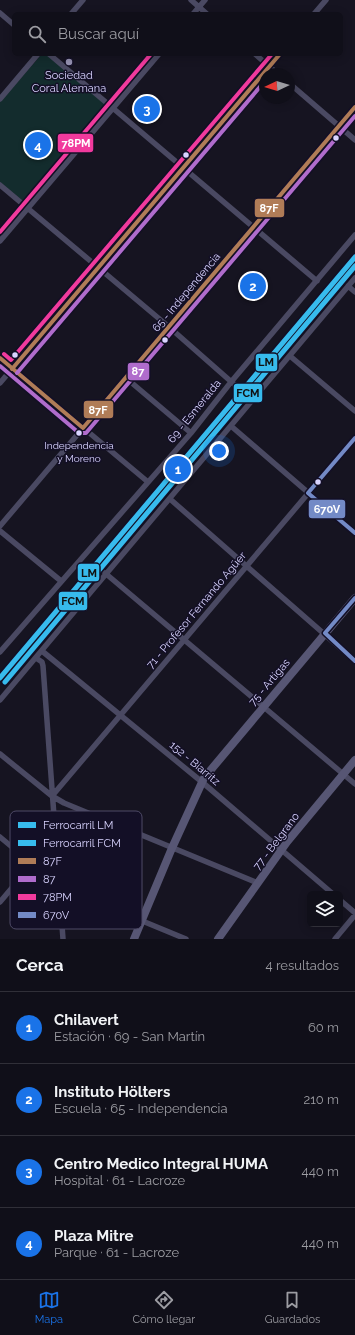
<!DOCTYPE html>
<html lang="es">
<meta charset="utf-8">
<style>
:root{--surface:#100f19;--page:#191822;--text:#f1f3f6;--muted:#9c9ca2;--line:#302f38;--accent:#1a73e8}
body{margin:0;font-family:Raleway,sans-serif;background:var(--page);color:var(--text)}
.controls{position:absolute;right:12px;bottom:12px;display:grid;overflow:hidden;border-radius:6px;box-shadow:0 2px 10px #0003}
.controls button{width:36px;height:36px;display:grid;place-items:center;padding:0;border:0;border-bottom:1px solid var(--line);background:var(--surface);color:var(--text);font:20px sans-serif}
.compass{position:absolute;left:259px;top:68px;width:36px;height:36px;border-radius:50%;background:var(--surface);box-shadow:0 2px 10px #0003;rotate:266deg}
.you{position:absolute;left:219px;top:451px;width:14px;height:14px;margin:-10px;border:3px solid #fff;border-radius:50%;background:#1a73e8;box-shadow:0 0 0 6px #1a73e833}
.badge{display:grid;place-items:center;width:26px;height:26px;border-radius:50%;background:var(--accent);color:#fff;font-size:13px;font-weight:700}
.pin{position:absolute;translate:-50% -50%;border:2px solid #fff;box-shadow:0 1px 4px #0006}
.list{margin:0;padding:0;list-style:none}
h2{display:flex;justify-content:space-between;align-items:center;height:52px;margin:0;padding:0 16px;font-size:17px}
h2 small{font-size:13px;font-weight:400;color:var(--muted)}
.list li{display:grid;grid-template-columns:26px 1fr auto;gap:12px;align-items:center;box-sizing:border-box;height:72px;padding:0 16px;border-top:1px solid var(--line)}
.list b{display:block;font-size:15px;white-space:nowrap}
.list p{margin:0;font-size:13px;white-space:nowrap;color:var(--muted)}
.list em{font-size:13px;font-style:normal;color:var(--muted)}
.icon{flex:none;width:22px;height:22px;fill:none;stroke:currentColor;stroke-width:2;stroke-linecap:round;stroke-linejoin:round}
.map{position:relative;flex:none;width:355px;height:939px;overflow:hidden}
.search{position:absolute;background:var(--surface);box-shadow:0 2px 10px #0003;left:12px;right:12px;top:12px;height:44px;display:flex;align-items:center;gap:10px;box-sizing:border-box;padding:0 14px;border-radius:6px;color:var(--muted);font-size:15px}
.sheet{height:340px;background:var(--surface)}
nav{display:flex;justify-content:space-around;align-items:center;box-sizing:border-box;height:56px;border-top:1px solid var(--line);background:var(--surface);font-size:11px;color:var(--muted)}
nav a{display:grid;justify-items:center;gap:2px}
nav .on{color:var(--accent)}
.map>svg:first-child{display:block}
.green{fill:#132c2d}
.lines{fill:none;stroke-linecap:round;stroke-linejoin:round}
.street{stroke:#4a4962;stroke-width:5.5}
.secondary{stroke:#575674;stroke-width:8}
.bus-1-casing{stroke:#130f26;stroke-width:7}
.bus-2-casing{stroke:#130f26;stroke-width:7}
.bus-3-casing{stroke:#130f26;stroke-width:7}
.bus-4-casing{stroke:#130f26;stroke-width:7}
.bus-1{stroke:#b07c57;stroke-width:4}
.bus-2{stroke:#b06ccc;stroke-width:4}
.bus-3{stroke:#f13a9d;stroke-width:4}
.bus-4{stroke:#738ac6;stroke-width:4}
.rail-1-casing{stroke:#130f26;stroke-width:8}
.rail-2-casing{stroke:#130f26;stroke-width:8}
.rail-1{stroke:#37bbed;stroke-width:5}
.rail-2{stroke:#37bbed;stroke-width:5}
.poi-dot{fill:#9591b1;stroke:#130f26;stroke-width:1.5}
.bus-dot{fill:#d9d4ff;stroke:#130f26;stroke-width:1.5}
.labels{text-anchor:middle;stroke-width:3;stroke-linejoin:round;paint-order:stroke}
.bus-label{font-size:10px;fill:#d9d4ff;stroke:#130f26}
.poi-label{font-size:11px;fill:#d9d4ff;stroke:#130f26}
.street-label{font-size:11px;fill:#d9d4ff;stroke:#130f26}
.key{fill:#130f26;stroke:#4e4a67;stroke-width:1}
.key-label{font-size:11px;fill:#d9d4ff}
.line-badge{stroke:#130f26;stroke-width:1.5}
.badge-label{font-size:11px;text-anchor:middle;font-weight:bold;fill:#fff}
.pale-badge-label{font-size:11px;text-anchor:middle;font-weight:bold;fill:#111}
</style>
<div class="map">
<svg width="355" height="939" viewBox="0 0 355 939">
<rect width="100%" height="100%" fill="#161421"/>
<path class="green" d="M42,54H46L109,107L25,203L0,182V102Z"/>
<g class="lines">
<path class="street" d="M191,0L207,14
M0,13L14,25
M71,14L83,0
M193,14L205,0
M314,14L326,0
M49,54L317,281
M255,54L278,74
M289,83L355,140
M0,99L38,54
M0,185L169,327L252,400
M0,241L159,54
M348,286L355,292
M290,356L355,411
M0,358L148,482
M126,378L191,433
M0,383L280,54
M231,426L355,533
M170,499L355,661
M0,526L355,107
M0,531L61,581
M105,573L355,784
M42,651L202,782L333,894
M0,652L191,433L231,382L355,235
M36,658L42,662L43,666L63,939
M0,700L355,278
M0,754L52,796L64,803L258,883
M52,796L355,438
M0,837L60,887L186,939
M340,900L355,913
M0,902L55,837
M335,939L355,915"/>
<path class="secondary" d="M134,939L172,848L204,778L355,598
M218,939L287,842L355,760"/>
<g class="bus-1-casing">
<path id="bus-1" d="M0,358L83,428L355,107
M12,369L280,54"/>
</g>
<g class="bus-2-casing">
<path id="bus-2" d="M0,366L79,433H86L355,116
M17,373L265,81"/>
</g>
<g class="bus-3-casing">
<path id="bus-3" d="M0,232L151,54
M4,354L11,360L272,54"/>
</g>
<g class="bus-4-casing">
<path id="bus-4" d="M355,438L308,493L355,533
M355,598L325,633L355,661"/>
</g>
<use href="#bus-1" class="bus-1"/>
<use href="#bus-2" class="bus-2"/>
<use href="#bus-3" class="bus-3"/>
<use href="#bus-4" class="bus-4"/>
<g class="rail-1-casing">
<path id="rail-1" d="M0,678L355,257"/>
</g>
<g class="rail-2-casing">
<path id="rail-2" d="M5,682L355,266"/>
</g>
<use href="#rail-1" class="rail-1"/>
<use href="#rail-2" class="rail-2"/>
</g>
<circle class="poi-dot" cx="69" cy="62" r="4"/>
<g class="bus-dot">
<circle cx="336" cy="138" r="3.5"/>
<circle cx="186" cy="155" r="3.5"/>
<circle cx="165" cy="340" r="3.5"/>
<circle cx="15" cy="355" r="3.5"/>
<circle cx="79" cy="433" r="3.5"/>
<circle cx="318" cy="482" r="3.5"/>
</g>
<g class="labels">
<g class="bus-label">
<text x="79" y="449">Independencia<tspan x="79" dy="13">y Moreno</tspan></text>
</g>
<g class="poi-label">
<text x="69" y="79">Sociedad<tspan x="69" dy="13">Coral Alemana</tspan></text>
</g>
<g class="street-label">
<text transform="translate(186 292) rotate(-50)" y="4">65 - Independencia</text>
<text transform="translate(194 411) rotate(-51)" y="4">69 - Esmeralda</text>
<text transform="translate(196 610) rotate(-50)" y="4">71 - Profesor Fernando Agüer</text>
<text transform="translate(269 682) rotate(-50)" y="4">75 - Artigas</text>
<text transform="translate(195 763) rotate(40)" y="4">152 - Biarritz</text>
<text transform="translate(276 841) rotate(-53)" y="4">77 - Belgrano</text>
</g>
</g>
<rect x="10" y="811" width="132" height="118" rx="6" class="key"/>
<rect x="18" y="822" width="18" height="6" fill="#37bbed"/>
<rect x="18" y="840" width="18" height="6" fill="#37bbed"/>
<rect x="18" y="858" width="18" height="6" fill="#b07c57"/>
<rect x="18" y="876" width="18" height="6" fill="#b06ccc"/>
<rect x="18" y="894" width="18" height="6" fill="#f13a9d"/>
<rect x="18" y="912" width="18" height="6" fill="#738ac6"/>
<g class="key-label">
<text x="43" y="829">Ferrocarril LM</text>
<text x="43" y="847">Ferrocarril FCM</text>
<text x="43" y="865">87F</text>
<text x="43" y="883">87</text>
<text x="43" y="901">78PM</text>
<text x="43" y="919">670V</text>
</g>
<g class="line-badge">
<rect x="57" y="133" width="37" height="20" rx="4" fill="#f13a9d"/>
<rect x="254" y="198" width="31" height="20" rx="4" fill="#b07c57"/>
<rect x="255" y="353" width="23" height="19" rx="4" fill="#37bbed"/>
<rect x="127" y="362" width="23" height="19" rx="4" fill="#b06ccc"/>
<rect x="233" y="383" width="30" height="20" rx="4" fill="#37bbed"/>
<rect x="83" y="400" width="31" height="19" rx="4" fill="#b07c57"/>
<rect x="308" y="499" width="38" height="20" rx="4" fill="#738ac6"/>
<rect x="77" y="563" width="23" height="19" rx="4" fill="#37bbed"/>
<rect x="58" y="591" width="30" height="20" rx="4" fill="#37bbed"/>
</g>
<g class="badge-label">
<text x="76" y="147">78PM</text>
<text x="269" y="212">87F</text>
<text x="138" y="375">87</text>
<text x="98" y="414">87F</text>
<text x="327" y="513">670V</text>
</g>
<g class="pale-badge-label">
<text x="266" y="366">LM</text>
<text x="248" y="397">FCM</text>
<text x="89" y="577">LM</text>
<text x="73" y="605">FCM</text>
</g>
</svg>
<div class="controls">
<button><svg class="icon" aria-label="layers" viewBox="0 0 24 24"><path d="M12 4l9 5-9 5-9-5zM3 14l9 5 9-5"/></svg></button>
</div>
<svg class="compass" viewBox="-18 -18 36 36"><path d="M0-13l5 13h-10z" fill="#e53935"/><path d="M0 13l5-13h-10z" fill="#9c9ca2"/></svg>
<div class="you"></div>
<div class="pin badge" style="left:178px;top:469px">1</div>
<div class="pin badge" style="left:253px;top:286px">2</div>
<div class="pin badge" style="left:147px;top:109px">3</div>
<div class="pin badge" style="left:38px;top:145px">4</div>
<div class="search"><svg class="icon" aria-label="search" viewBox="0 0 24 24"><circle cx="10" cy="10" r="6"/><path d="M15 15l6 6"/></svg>Buscar aquí</div>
</div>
<section class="sheet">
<h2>Cerca<small>4 resultados</small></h2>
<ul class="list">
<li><span class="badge">1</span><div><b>Chilavert</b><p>Estación · 69 - San Martín</p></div><em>60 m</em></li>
<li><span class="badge">2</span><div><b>Instituto Hölters</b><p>Escuela · 65 - Independencia</p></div><em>210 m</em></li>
<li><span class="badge">3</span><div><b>Centro Medico Integral HUMA</b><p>Hospital · 61 - Lacroze</p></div><em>440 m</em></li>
<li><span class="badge">4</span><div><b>Plaza Mitre</b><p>Parque · 61 - Lacroze</p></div><em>440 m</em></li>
</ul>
</section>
<nav>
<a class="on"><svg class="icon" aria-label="map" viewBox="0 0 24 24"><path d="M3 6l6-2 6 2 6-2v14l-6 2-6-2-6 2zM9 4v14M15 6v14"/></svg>Mapa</a>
<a><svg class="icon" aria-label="directions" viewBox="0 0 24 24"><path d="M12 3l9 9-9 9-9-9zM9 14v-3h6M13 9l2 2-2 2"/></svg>Cómo llegar</a>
<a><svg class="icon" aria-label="saved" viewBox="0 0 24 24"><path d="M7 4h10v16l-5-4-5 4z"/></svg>Guardados</a>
</nav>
